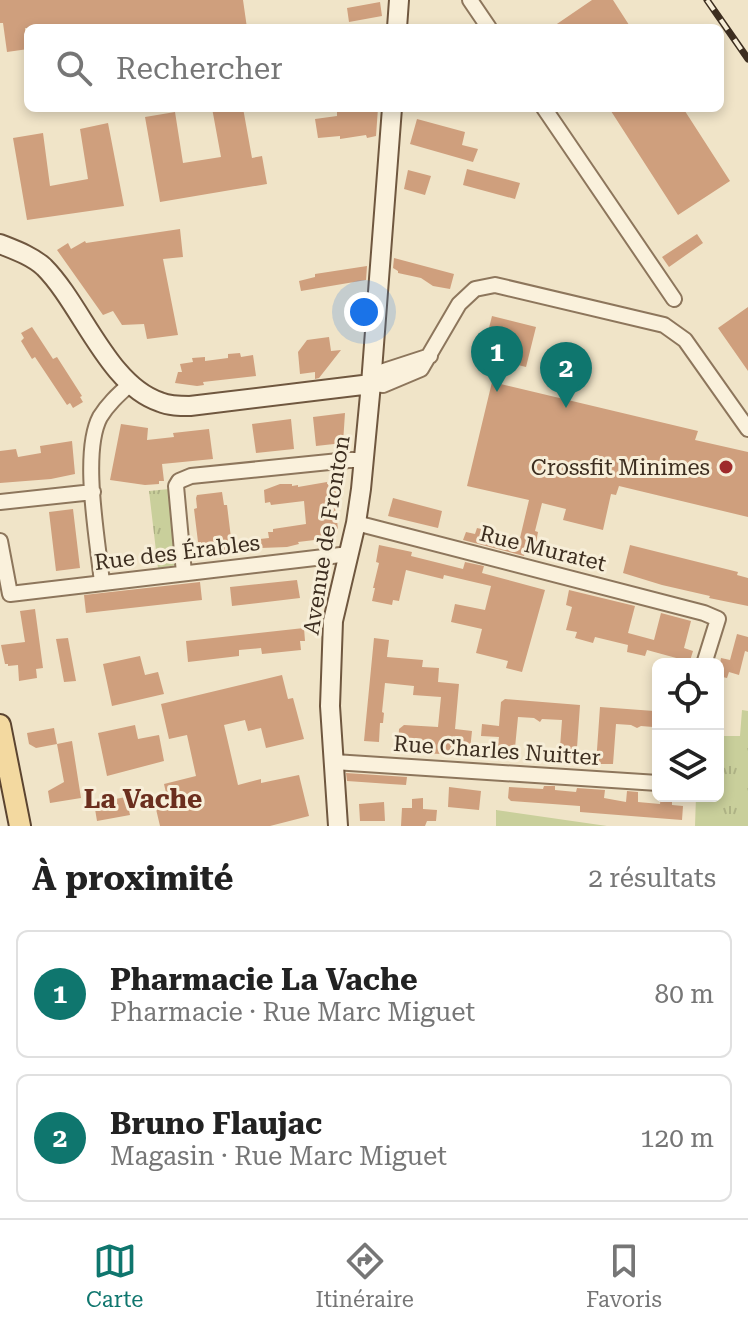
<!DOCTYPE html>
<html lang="fr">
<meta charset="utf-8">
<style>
:root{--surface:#fff;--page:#f2f2f2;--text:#222;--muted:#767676;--line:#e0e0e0;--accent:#0f766e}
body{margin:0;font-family:"Roboto Serif",serif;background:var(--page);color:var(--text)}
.controls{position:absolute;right:24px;bottom:24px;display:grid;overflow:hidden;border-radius:12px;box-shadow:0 4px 12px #0003}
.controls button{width:72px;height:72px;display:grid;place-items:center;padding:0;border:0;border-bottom:2px solid var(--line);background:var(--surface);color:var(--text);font:40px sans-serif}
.you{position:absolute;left:364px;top:312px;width:28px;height:28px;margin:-20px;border:6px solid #fff;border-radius:50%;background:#1a73e8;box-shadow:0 0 0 12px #1a73e833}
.badge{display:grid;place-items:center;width:52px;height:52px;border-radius:50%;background:var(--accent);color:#fff;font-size:26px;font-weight:700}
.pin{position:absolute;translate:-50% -66px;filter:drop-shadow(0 2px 4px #0008)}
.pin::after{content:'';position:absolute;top:42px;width:28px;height:24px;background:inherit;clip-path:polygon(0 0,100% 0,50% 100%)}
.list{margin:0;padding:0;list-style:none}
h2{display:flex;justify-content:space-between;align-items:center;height:104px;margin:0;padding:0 32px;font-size:34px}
h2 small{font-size:26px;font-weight:400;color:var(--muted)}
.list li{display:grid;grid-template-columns:52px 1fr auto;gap:24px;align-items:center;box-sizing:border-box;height:128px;margin:0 16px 16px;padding:0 16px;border:2px solid var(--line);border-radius:12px}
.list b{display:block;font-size:30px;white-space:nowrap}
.list p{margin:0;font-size:26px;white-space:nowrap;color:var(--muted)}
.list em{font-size:26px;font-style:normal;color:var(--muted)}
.icon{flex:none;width:44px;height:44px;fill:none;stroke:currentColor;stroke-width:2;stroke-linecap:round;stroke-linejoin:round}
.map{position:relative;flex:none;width:748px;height:826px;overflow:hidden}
.search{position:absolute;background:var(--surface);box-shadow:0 4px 12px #0003;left:24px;right:24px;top:24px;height:88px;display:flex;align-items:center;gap:20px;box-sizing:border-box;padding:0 28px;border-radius:12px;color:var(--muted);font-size:30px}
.sheet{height:392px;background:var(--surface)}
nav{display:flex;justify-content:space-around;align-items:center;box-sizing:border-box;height:112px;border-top:2px solid var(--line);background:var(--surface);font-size:22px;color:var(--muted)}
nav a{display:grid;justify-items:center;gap:4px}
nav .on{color:var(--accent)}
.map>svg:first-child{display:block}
.grass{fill:url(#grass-tufts)}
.building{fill:#cf9f7d}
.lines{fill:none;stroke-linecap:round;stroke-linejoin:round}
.street-casing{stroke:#8d765c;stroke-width:18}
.secondary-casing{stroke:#6f573f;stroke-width:22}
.primary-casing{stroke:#5b4430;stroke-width:24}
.street{stroke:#faf1dc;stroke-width:14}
.secondary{stroke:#faf1dc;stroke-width:18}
.primary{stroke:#f3d9a0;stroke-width:20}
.rail-casing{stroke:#3d2e20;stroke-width:7}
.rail{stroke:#f7eed8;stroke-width:4;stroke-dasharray:12;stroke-linecap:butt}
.poi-dot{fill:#9e2a2b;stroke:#f7eed8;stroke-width:3}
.labels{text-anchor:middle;stroke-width:6;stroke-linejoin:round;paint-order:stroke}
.poi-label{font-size:22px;fill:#3d2e20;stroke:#f7eed8;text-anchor:end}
.street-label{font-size:22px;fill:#3d2e20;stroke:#f7eed8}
.quarter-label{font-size:26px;font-weight:bold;fill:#6b2e1e;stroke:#f7eed8}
</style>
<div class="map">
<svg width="748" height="826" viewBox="0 0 748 826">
<defs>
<pattern id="grass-tufts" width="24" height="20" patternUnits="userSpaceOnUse" patternTransform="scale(2)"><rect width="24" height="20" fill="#c9cf9b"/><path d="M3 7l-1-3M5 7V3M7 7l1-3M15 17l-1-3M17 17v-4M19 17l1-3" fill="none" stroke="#aeb285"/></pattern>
</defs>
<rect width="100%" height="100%" fill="#f0e4c8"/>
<path class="grass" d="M169,489L177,565L158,568L149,491Z
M742,710L748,711V826H695L696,796H718V736H740Z
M496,810L607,826H496Z"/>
<path class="building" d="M0,0H243L247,28H25L28,49L7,52L3,23H0Z
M592,0H613L631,28H551Z
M380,2L382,16L349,22L347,8Z
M212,108H243L252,158L262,156L267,184L160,202L145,117L175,112L183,163L221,157Z
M350,108H378L376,136L367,138L366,135L340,139V136L318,138L315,119L337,116V112L350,110Z
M609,108H683L730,181L678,215Z
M417,119L465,132L462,145L478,149L473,162L410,144Z
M108,123L124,206L27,220L13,138L43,133L50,186L88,179L80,129Z
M467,169L520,183L515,199L463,185Z
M408,170L431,176L425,195L404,189Z
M180,229L183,257L163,259L178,335L147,339L144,324L122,325L113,311L103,315L57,250L68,243L71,249L85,241L86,243Z
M697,234L703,243L669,267L662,257Z
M394,258L454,274L450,289L433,286L421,278L398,273V271L393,268Z
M367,266L366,280L301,291L299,281L315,277V274Z
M748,307V371L718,328Z
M492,316L536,327L526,367L482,356Z
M32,327L53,359L57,357L82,396L80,397L83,402L73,408L70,403L67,405L35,357L32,359L21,341L24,338L21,333Z
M329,337L331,351L341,350L319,378L315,379V372L300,374L298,352L307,340Z
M240,353L241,357L253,355L256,376L203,382L204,385L197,386L175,383L178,372H182L180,364L193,362L192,358L205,357V361L228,358V354Z
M492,382L698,431L695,440L748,452V517L619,486L616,495L611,494L603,530L563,520L566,509L542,503L535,531L538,532L536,543H532L530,549L526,548L524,556L463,540L466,532L475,534L477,528L520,538L529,500L467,486Z
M345,413L343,443L316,446L313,417Z
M291,419L294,449L256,453L252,424Z
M121,424L148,428L147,440L174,437L173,433L209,429L213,459L162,464L164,481H159V484L145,485L110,480Z
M72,441L75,474L51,479L0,483V451L16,449L18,457L41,453L40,446Z
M327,482V484H335L336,493L334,494L338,529H330L331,538L298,542L299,544L287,547L261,548L260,539L269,538L268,532H273V529L306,524L304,501L271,505L270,502L265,503L264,490L280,484H292V486L298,485V487Z
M222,492L224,505H227L231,538H228V552L203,555L201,542H198L194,509L197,508L196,498L197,495Z
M393,498L442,511L438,528L388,516Z
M73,509L80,568L56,571L49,512Z
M379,545L412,552L411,556L463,569L465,562L484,566L482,573L545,590L522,672L506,668L508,661L476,653L482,629L451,622L455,604L485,610L491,586L444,575L443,579L406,570L399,601L393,600L392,605L372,601L375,588H373L379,563L376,562Z
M630,545L738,572L737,575L748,578V606L709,598L710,596L662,585L623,573Z
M297,580L300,598L232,606L230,587Z
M200,582L202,600L86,613L84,595Z
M569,590L635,606L628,633L654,640L661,613L691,621L684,648L693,651L689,664H678L680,659L647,650L645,656L627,652L628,645L595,637L593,643L575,638L577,632L566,630L572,607L566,605Z
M35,609L43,668L36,669L37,678L19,681L18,665L8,666V664H5L1,645L25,642L20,611Z
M304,628L305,641H300L301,650L262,654L261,648L239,650V656L188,662L186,641Z
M737,634L748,637V652L745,651L739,675L729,672L727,678L718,676L721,658L730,660Z
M68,638L76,681L64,682L56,639Z
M374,638L389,640L387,657L423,660L422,667L439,668L438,682L459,684L455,729L472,731L470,750L467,755L417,753L418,751L402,750L398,745L399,729L404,725L438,727L441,697L413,695L414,686L385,683L382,712L384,713L383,723H380L379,742L364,741Z
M140,656L145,675L158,672L164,694L112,706L103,664Z
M282,675L288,699L293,698L304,739L266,748L261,728L248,731L245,720L224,725L238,785L261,779V783L299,775L309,816L270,826H160L156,809L169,806L164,784L196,776L187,735L169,739L161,704Z
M505,699L580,705L576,762L559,761L562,720L542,719L540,722L534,718L518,717L514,758L500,756L497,753L499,737L481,736L482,724L499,726L501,702Z
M600,707L654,711L653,727L641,726L637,728L631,725L616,724L613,764H596Z
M135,725L138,739L159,735L164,761L107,776L98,733Z
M54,728L57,744L36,748L29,744L27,733Z
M72,741L81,798L50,803L48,791L64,782L57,744Z
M346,773L407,777L406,785L390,784L347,781Z
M544,786H555V790L576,792L577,788L605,790L604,798L626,802L627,791L638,792V802L660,804L661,796H672V805L683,806L682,820L580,812V806L511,801L508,798L509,787L543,789Z
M449,787L481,791L479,810L448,807Z
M126,797L130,815L97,821L94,803Z
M423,798V809L437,810L436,821H427L425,826H401L402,808H412V799Z
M384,802L385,821H360L359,804Z"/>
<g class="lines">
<g class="street-casing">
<path id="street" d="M470,0L489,28
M544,108L674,299
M371,384L383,385L421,369L459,304L475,289L495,285L664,325L685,340L748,429
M371,384L384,371L430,356
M0,502L93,492
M356,523L704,613L718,619L704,664
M0,541L10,594L349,554
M184,573L176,486L179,481L191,476L349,460H364
M102,583C98,541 81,453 100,417C108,404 118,395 129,385
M334,762L658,783"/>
</g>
<g class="secondary-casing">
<path id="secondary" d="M397,28L399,0
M0,244C15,250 32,256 44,267C82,305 108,385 160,402C169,406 180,406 190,406L371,384
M338,826L330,706L333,621L356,523L361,489L371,384L392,108"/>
</g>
<g class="primary-casing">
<path id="primary" d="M0,725L20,826"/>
</g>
<use href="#street" class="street"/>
<use href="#secondary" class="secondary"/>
<use href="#primary" class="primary"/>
<g class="rail-casing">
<path id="rail" d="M707,0L748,59"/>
</g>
<use href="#rail" class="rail"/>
</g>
<circle class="poi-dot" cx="726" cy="467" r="8"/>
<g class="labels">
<g class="poi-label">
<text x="710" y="475">Crossfit Minimes</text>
</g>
<g class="street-label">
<text transform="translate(326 535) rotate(-81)" y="8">Avenue de Fronton</text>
<text transform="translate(543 548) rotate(14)" y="8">Rue Muratet</text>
<text transform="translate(177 552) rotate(-7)" y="8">Rue des Érables</text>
<text transform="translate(497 750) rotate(4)" y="8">Rue Charles Nuitter</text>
</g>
<g class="quarter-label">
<text x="143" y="808">La Vache</text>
</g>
</g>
</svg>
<div class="controls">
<button><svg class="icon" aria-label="locate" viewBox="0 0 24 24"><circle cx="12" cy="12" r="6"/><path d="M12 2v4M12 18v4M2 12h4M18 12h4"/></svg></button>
<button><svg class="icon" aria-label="layers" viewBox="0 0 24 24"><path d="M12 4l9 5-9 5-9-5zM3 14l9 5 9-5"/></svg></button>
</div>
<div class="you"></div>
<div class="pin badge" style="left:497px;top:392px">1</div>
<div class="pin badge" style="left:566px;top:408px">2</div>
<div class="search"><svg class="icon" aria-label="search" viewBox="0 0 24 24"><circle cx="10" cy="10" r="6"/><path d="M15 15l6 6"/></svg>Rechercher</div>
</div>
<section class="sheet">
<h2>À proximité<small>2 résultats</small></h2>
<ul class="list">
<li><span class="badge">1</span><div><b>Pharmacie La Vache</b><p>Pharmacie · Rue Marc Miguet</p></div><em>80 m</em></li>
<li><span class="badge">2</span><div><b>Bruno Flaujac</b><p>Magasin · Rue Marc Miguet</p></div><em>120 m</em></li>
</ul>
</section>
<nav>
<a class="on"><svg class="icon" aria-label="map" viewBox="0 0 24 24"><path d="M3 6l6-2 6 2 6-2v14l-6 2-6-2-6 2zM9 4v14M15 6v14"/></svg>Carte</a>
<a><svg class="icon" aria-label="directions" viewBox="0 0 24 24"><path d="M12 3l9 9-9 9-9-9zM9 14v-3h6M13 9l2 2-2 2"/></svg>Itinéraire</a>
<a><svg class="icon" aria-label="saved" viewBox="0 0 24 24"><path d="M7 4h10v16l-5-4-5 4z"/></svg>Favoris</a>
</nav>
